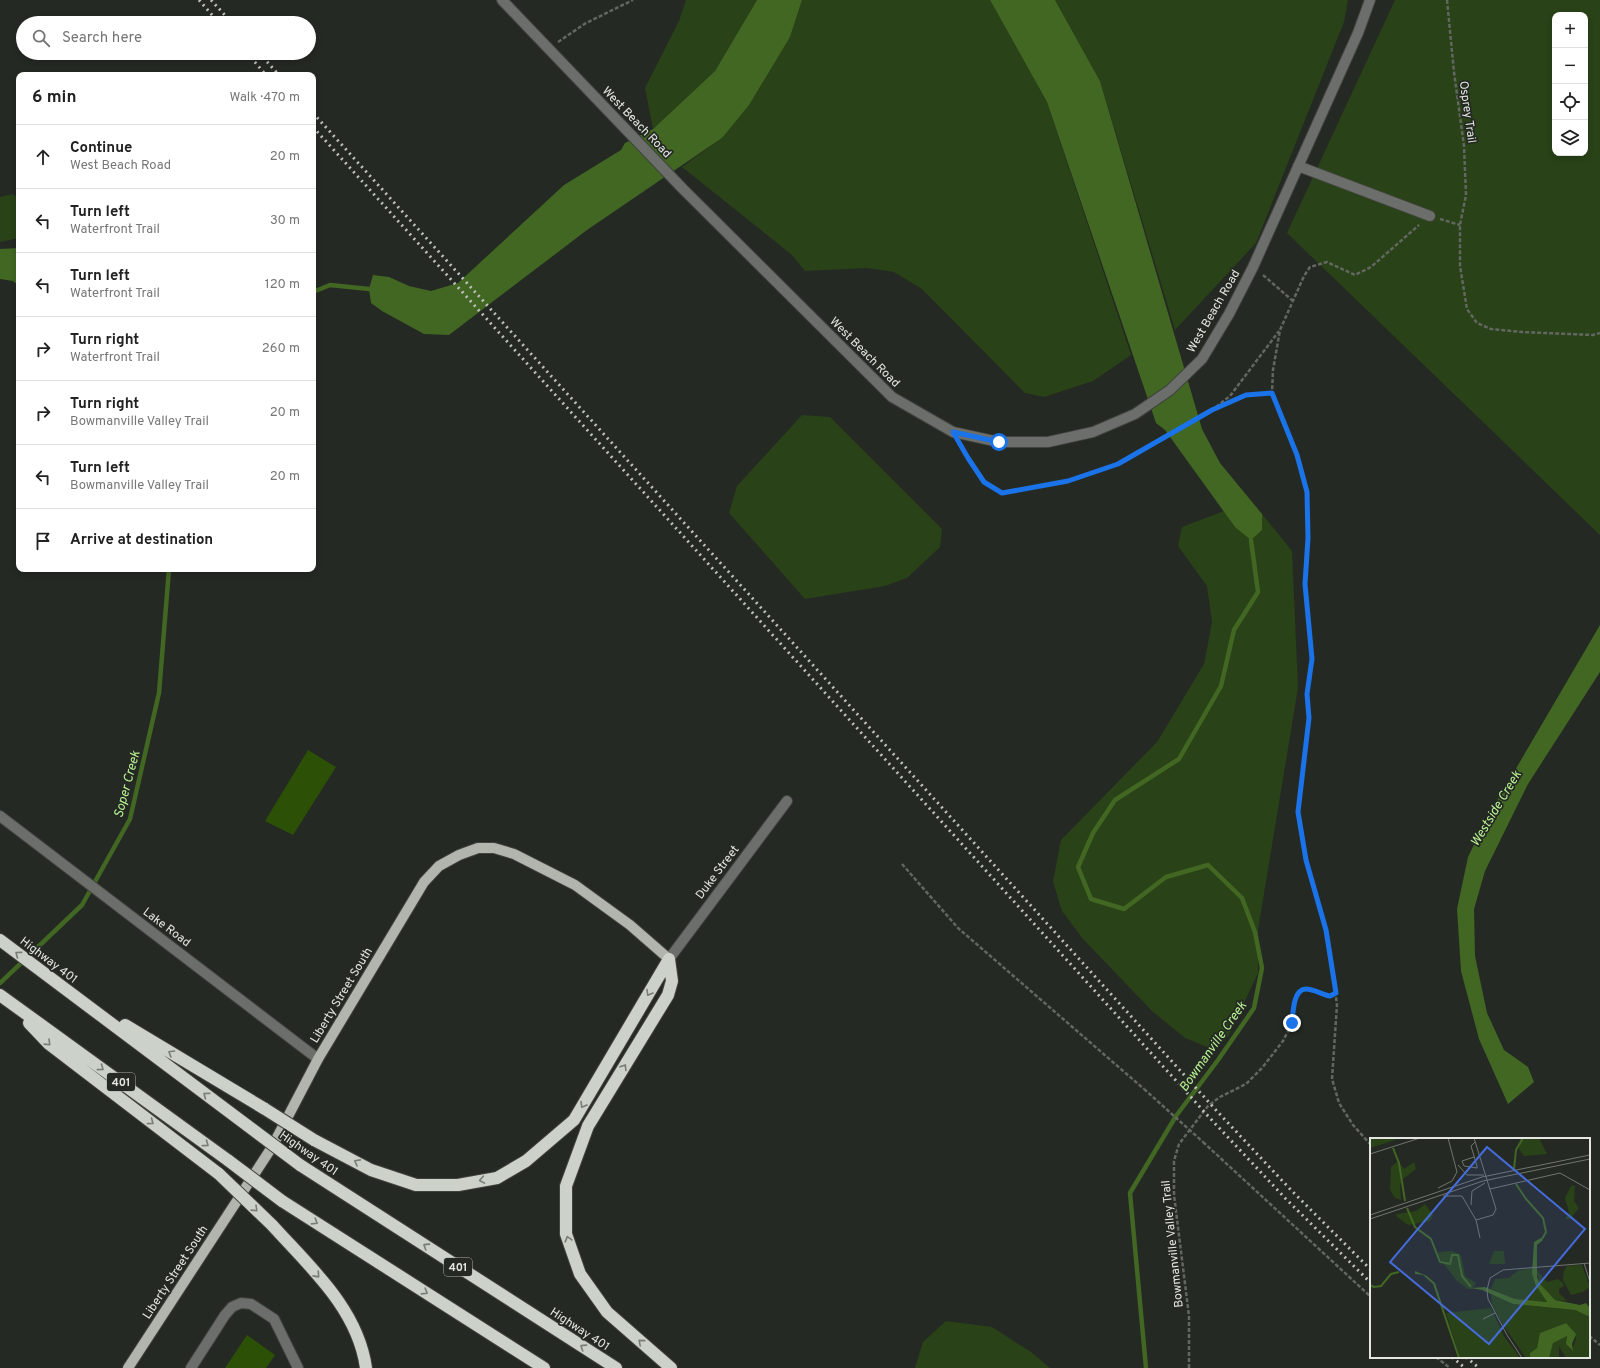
<!DOCTYPE html>
<meta charset="utf-8">
<style>
:root{--surface:#fff;--page:#f6f6f6;--text:#222;--muted:#767676;--line:#e0e0e0}
body{margin:0;font-family:Overpass,sans-serif;background:var(--page);color:var(--text)}
.controls{position:absolute;right:12px;top:12px;display:grid;overflow:hidden;border-radius:8px;box-shadow:0 2px 6px #0003}
.controls button{width:36px;height:36px;display:grid;place-items:center;padding:0;border:0;border-bottom:1px solid var(--line);background:var(--surface);color:var(--text);font:20px sans-serif}
.stop{position:absolute;width:12px;height:12px;margin:-9px;border:3px solid #1a73e8;border-radius:50%;background:#fff}
.stop.end{background:#1a73e8;border-color:#fff;box-shadow:0 1px 4px #0008}
.list{margin:0;padding:0;list-style:none}
h2{display:flex;justify-content:space-between;align-items:center;height:52px;margin:0;padding:0 16px;font-size:17px}
h2 small{font-size:13px;font-weight:400;color:var(--muted)}
.list li{display:grid;grid-template-columns:26px 1fr auto;gap:12px;align-items:center;box-sizing:border-box;height:64px;padding:0 16px;border-top:1px solid var(--line)}
.list b{display:block;font-size:15px;white-space:nowrap}
.list p{margin:0;font-size:13px;white-space:nowrap;color:var(--muted)}
.list em{font-size:13px;font-style:normal;color:var(--muted)}
.icon{flex:none;width:22px;height:22px;fill:none;stroke:currentColor;stroke-width:2;stroke-linecap:round;stroke-linejoin:round}
.map{position:relative;flex:none;width:1600px;height:1368px;overflow:hidden}
.search{position:absolute;background:var(--surface);box-shadow:0 2px 6px #0003;left:16px;top:16px;width:300px;height:44px;display:flex;align-items:center;gap:10px;box-sizing:border-box;padding:0 14px;border-radius:22px;color:var(--muted);font-size:15px}
.panel{position:absolute;background:var(--surface);box-shadow:0 2px 6px #0003;left:16px;top:72px;width:300px;height:500px;border-radius:8px}
.map>svg:first-child{display:block}
.green{fill:#294217;fill-rule:evenodd}
.water{fill:#416723}
.lines{fill:none;stroke-linecap:round;stroke-linejoin:round}
.stream{stroke:#416723;stroke-width:4.5}
.building{fill:#2b5006}
.minor-casing{stroke:#40433e;stroke-width:12}
.major-casing{stroke:#40433e;stroke-width:12}
.highway-casing{stroke:#40433e;stroke-width:14}
.path{stroke:#636761;stroke-width:2.5;stroke-dasharray:4 2;stroke-linecap:butt}
.minor{stroke:#6c6e6b;stroke-width:10}
.major{stroke:#b1b5ae;stroke-width:10}
.highway{stroke:#ccd1c9;stroke-width:12}
.rail{stroke:#bec0bc;stroke-width:3;stroke-dasharray:2 4;stroke-linecap:butt}
.highway-bridge-casing{stroke:#40433e;stroke-width:14;stroke-linecap:butt}
.path-bridge{stroke:#636761;stroke-width:2.5;stroke-dasharray:4 2;stroke-linecap:butt}
.highway-bridge{stroke:#ccd1c9;stroke-width:12}
.oneway{stroke:#787d76}
.route{stroke:#1a73e8;stroke-width:5}
.labels{text-anchor:middle;stroke-width:3.5;stroke-linejoin:round;paint-order:stroke}
.shield{fill:#252923;stroke:#abada9;stroke-width:1}
.shield-label{font-size:11px;font-weight:bold;fill:#e4e6e2}
.street-label{font-size:12px;fill:#e4e6e2;stroke:#252923}
.water-label{font-size:13px;font-style:italic;fill:#b9f294;stroke:#252923}
.inset-river{fill:none;stroke:#416723;stroke-width:2}
.inset-road{fill:none;stroke:#71756f;stroke-width:1}
.view{fill:#456cda;fill-opacity:0.15;stroke:#456cda;stroke-width:2}
.inset-edge{fill:none;stroke:#e4e6e2;stroke-width:2}
</style>
<div class="map">
<svg width="1600" height="1368" viewBox="0 0 1600 1368">
<rect width="100%" height="100%" fill="#252923"/>
<path class="green" d="M686,0H757L715,71L653,129L645,88L679,21Z
M802,0H990L1047,102L1131,355L1093,381L1044,397L1025,393L922,289L894,272L867,268L805,271L792,255L682,167L722,138L790,37Z
M1055,0H1348L1344,22L1256,243L1175,330L1100,81Z
M1395,0H1600V535L1287,233ZM1555,15H1585V153H1555Z
M13,194L19,199V238L0,242V197Z
M802,415L830,417L942,529L940,547L907,578L885,586L805,599L729,513L737,486Z
M1224,511L1235,527L1262,530V514L1292,551L1298,688L1258,930V973L1229,1035L1214,1050L1185,1038L1152,1011L1083,939L1062,911L1053,882L1061,840L1157,742L1204,664L1212,622L1207,586L1178,546L1182,527Z
M946,1321L992,1327L1031,1352L1050,1368H915L923,1342Z"/>
<path class="water" d="M757,0H802L790,37L749,105L722,138L587,230L449,335L424,334L382,311L371,303L369,289L373,275L389,277L409,286L431,291L458,283L564,185L621,150L625,143L653,129L715,71Z
M990,0H1055L1100,81L1202,429L1220,463L1262,514V530L1251,540L1235,527L1165,430L1156,423L1047,102Z
M19,248V286L13,281L0,279V249Z
M1600,625V672L1528,784L1485,871L1474,909L1475,956L1487,1013L1504,1050L1528,1067L1534,1082L1508,1104L1479,1039L1461,971L1457,909L1468,857L1487,818Z"/>
<g class="lines">
<path class="stream" d="M313,292L330,285L369,289
M0,983L82,905L130,819L159,693L169,569
M1146,1368L1130,1193L1176,1116L1218,1060L1254,1008L1262,968L1255,932L1242,898L1208,865L1166,877L1124,909L1091,899L1078,867L1093,833L1115,800L1179,759L1221,686L1234,630L1258,592L1251,540"/>
</g>
<path class="building" d="M308,750L336,767L293,835L265,821Z
M247,1335L275,1355L266,1368H225Z"/>
<g class="lines">
<g class="minor-casing">
<path id="minor" d="M502,0L683,189L892,397L953,432L999,442H1048L1093,432L1135,414L1170,390L1202,359L1229,314L1253,267L1358,33L1370,0
M1298,166L1430,216
M0,816L318,1059
M669,959L787,801
M191,1368L225,1315L232,1307L241,1303L251,1304L274,1319L298,1368"/>
</g>
<g class="major-casing">
<path id="major" d="M128,1368L272,1147L318,1059L424,882L439,866L459,855L478,848H494L514,854L575,885L630,925L669,959"/>
</g>
<g class="highway-casing">
<path id="highway" d="M0,940L248,1126
M669,959L672,981L668,995L588,1126L566,1186V1234L580,1274L607,1312L671,1368
M0,995L229,1161
M29,1023L49,1044L219,1174
M125,1025L265,1109
M314,1140L371,1170L416,1185H458L497,1178L526,1161L574,1120L669,959
M300,1165L616,1368
M282,1201L544,1368
M272,1225C310,1267 358,1309 366,1368"/>
</g>
<path class="path" d="M1447,0L1454,72L1464,146L1466,195L1460,225V266L1467,309L1477,323L1491,329L1522,332L1593,335L1600,333
M558,42L586,23L633,0
M1440,219L1460,225
M1263,275L1293,301
M1216,407L1230,396L1279,331
M962,447L984,482L1002,493L1068,481L1118,464L1212,409L1247,395L1272,393
M902,864L958,928L1144,1089
M1203,1142L1371,1297
M1371,1145L1353,1125L1339,1103L1332,1079L1337,1005L1330,952L1326,930L1306,860L1298,812L1309,718L1307,695L1312,659L1305,584L1308,538L1307,492L1297,455L1272,393L1273,370L1280,330L1304,276L1310,267L1327,262L1355,275L1371,267L1419,225
M1589,1336L1600,1345
M1436,1357L1450,1368
M1189,1368V1316L1174,1195V1161L1179,1144L1208,1106L1220,1097L1246,1084L1262,1068L1283,1041L1292,1023L1296,996L1301,990L1307,989L1330,996L1336,993"/>
<use href="#minor" class="minor"/>
<use href="#major" class="major"/>
<use href="#highway" class="highway"/>
<path class="rail" d="M199,0L219,23
M211,0L232,23
M247,53L266,75
M259,53L279,75
M313,113L1215,1109L1291,1190L1371,1270
M313,127L1208,1116L1285,1198L1371,1283
M1452,1357L1465,1368
M1466,1357L1479,1368"/>
<g class="highway-bridge-casing">
<path id="highway-bridge" d="M265,1109L314,1140
M248,1126L300,1165
M229,1161L282,1201
M219,1174L272,1225"/>
</g>
<path class="path-bridge" d="M1144,1089L1203,1142"/>
<use href="#highway-bridge" class="highway-bridge"/>
</g>
<defs><path id="oneway-chevron" d="M-2-3.5L2.5 0L-2 3.5" fill="none" stroke-width="1.6" stroke-linecap="round" stroke-linejoin="round"/></defs>
<g class="oneway">
<use href="#oneway-chevron" transform="translate(18 954) rotate(-143)"/>
<use href="#oneway-chevron" transform="translate(649 993) rotate(120)"/>
<use href="#oneway-chevron" transform="translate(48 1043) rotate(44)"/>
<use href="#oneway-chevron" transform="translate(171 1053) rotate(-149)"/>
<use href="#oneway-chevron" transform="translate(624 1067) rotate(-58)"/>
<use href="#oneway-chevron" transform="translate(101 1068) rotate(36)"/>
<use href="#oneway-chevron" transform="translate(206 1095) rotate(-143)"/>
<use href="#oneway-chevron" transform="translate(583 1105) rotate(120)"/>
<use href="#oneway-chevron" transform="translate(151 1122) rotate(37)"/>
<use href="#oneway-chevron" transform="translate(206 1144) rotate(36)"/>
<use href="#oneway-chevron" transform="translate(357 1162) rotate(-152)"/>
<use href="#oneway-chevron" transform="translate(482 1180) rotate(170)"/>
<use href="#oneway-chevron" transform="translate(255 1209) rotate(44)"/>
<use href="#oneway-chevron" transform="translate(315 1222) rotate(32)"/>
<use href="#oneway-chevron" transform="translate(568 1239) rotate(-106)"/>
<use href="#oneway-chevron" transform="translate(426 1246) rotate(-147)"/>
<use href="#oneway-chevron" transform="translate(317 1275) rotate(48)"/>
<use href="#oneway-chevron" transform="translate(425 1292) rotate(32)"/>
<use href="#oneway-chevron" transform="translate(641 1342) rotate(-139)"/>
<use href="#oneway-chevron" transform="translate(583 1347) rotate(-147)"/>
</g>
<g class="lines">
<path class="route" d="M999,442L953,432L968,458L984,482L1002,493L1068,481L1118,464L1212,410L1246,395L1272,393L1297,455L1307,492L1308,538L1305,584L1312,659L1307,694L1309,718L1298,812L1306,860L1326,930L1336,993L1330,996C1323,995 1314,989 1306,989C1293,989 1293,1014 1292,1023"/>
</g>
<g class="labels">
<g class="shield">
<rect x="107" y="1073" width="28" height="18" rx="3"/>
<rect x="444" y="1258" width="28" height="18" rx="3"/>
</g>
<g class="shield-label">
<text x="121" y="1086">401</text>
<text x="458" y="1271">401</text>
</g>
<g class="street-label">
<text transform="translate(1468 112) rotate(82)" y="4">Osprey Trail</text>
<text transform="translate(637 122) rotate(46)" y="4">West Beach Road</text>
<text transform="translate(1213 311) rotate(-60)" y="4">West Beach Road</text>
<text transform="translate(865 352) rotate(45)" y="4">West Beach Road</text>
<text transform="translate(717 872) rotate(-53)" y="4">Duke Street</text>
<text transform="translate(167 927) rotate(37)" y="4">Lake Road</text>
<text transform="translate(49 960) rotate(37)" y="4">Highway 401</text>
<text transform="translate(341 995) rotate(-59)" y="4">Liberty Street South</text>
<text transform="translate(309 1153) rotate(35)" y="4">Highway 401</text>
<text transform="translate(1172 1244) rotate(-96)" y="4">Bowmanville Valley Trail</text>
<text transform="translate(175 1272) rotate(-57)" y="4">Liberty Street South</text>
<text transform="translate(580 1329) rotate(33)" y="4">Highway 401</text>
</g>
<g class="water-label">
<text transform="translate(126 784) rotate(-75)" y="5">Soper Creek</text>
<text transform="translate(1495 808) rotate(-59)" y="5">Westside Creek</text>
<text transform="translate(1212 1046) rotate(-55)" y="5">Bowmanville Creek</text>
</g>
</g>
<g transform="translate(1370 1138)">
<rect width="220" height="220" fill="#252923"/>
<path d="M0,0H25V2L0,10ZM150,0H169L177,16L154,18L149,11ZM28,23L34,31L44,24L46,31L33,41L30,47L31,62L25,60L20,52L21,29ZM205,47L204,63L209,70L200,81H195L199,75L195,60L201,48ZM55,66L63,77L60,83L38,87L26,78L27,76L46,73ZM82,113L91,117L95,138L106,145L102,151H98L87,143L67,117L69,114ZM124,113H134L135,126H119ZM212,127L220,149L213,154L201,157L193,142L194,133L197,128ZM162,130L165,146L177,164L145,161L121,151L125,141L139,140L147,133ZM166,131L177,144L188,141L192,144L194,148L189,151V155L197,163L185,162L180,159L170,146ZM121,156L143,166L205,172L220,179V220H196L189,208V220L178,219L183,205L196,198L199,199L198,208L202,213L206,200L196,185L171,195L167,210L160,215V220H156L133,187L122,167ZM121,170L134,198L150,220H90L76,175Z" fill="#294217"/>
<path d="M171,100L173,102L167,107V139L170,146L185,162L210,167L216,165L220,170V179L205,172L143,166L112,152L101,150L115,149L145,161L177,164L165,146L162,135L164,104ZM45,133L57,138L65,145L90,220H88L63,146L53,137L45,136ZM196,185L206,196L202,206L203,213L196,206L197,198L183,205L179,220H160V215L167,210L170,195Z" fill="#416723"/>
<path class="inset-river" d="M23,10L29,25L35,63M144,31L146,12L153,0M146,46L156,61L173,80L176,94L172,101M37,70L45,89L61,101L70,124L80,126L82,117H88L92,138L101,149M0,147L4,149L11,148L21,136L29,134"/>
<path class="inset-road" d="M104,0L126,71L123,77L106,82M0,16L50,0M104,19L92,23L94,28L107,30V28L101,8L105,4M88,27L97,37H114M68,50L82,43L87,34L78,0M120,51L190,35L220,52M73,58H92L106,82M101,67L102,53L115,45M0,77L112,39L220,17M0,81L113,43L220,21M106,82L110,100M214,125L220,144M113,181L125,175M152,220L137,197L118,161L117,152L120,140L133,132L220,125"/>
<path class="view" d="M117,9L215,91L119,206L20,124Z"/>
<rect width="220" height="220" class="inset-edge"/>
</g>
</svg>
<div class="controls">
<button>+</button>
<button>−</button>
<button><svg class="icon" aria-label="locate" viewBox="0 0 24 24"><circle cx="12" cy="12" r="6"/><path d="M12 2v4M12 18v4M2 12h4M18 12h4"/></svg></button>
<button><svg class="icon" aria-label="layers" viewBox="0 0 24 24"><path d="M12 4l9 5-9 5-9-5zM3 14l9 5 9-5"/></svg></button>
</div>
<div class="stop" style="left:999px;top:442px"></div>
<div class="stop end" style="left:1292px;top:1023px"></div>
<div class="search"><svg class="icon" aria-label="search" viewBox="0 0 24 24"><circle cx="10" cy="10" r="6"/><path d="M15 15l6 6"/></svg>Search here</div>
<section class="panel">
<h2>6 min<small>Walk · 470 m</small></h2>
<ul class="list">
<li><svg class="icon" aria-label="ahead" viewBox="0 0 24 24"><path d="M12 20V5M6 11l6-6 6 6"/></svg><div><b>Continue</b><p>West Beach Road</p></div><em>20 m</em></li>
<li><svg class="icon" aria-label="left" viewBox="0 0 24 24"><path d="M17 20v-9H6M10 6l-5 5 5 5"/></svg><div><b>Turn left</b><p>Waterfront Trail</p></div><em>30 m</em></li>
<li><svg class="icon" aria-label="left" viewBox="0 0 24 24"><path d="M17 20v-9H6M10 6l-5 5 5 5"/></svg><div><b>Turn left</b><p>Waterfront Trail</p></div><em>120 m</em></li>
<li><svg class="icon" aria-label="right" viewBox="0 0 24 24"><path d="M7 20v-9h11M14 6l5 5-5 5"/></svg><div><b>Turn right</b><p>Waterfront Trail</p></div><em>260 m</em></li>
<li><svg class="icon" aria-label="right" viewBox="0 0 24 24"><path d="M7 20v-9h11M14 6l5 5-5 5"/></svg><div><b>Turn right</b><p>Bowmanville Valley Trail</p></div><em>20 m</em></li>
<li><svg class="icon" aria-label="left" viewBox="0 0 24 24"><path d="M17 20v-9H6M10 6l-5 5 5 5"/></svg><div><b>Turn left</b><p>Bowmanville Valley Trail</p></div><em>20 m</em></li>
<li><svg class="icon" aria-label="arrive" viewBox="0 0 24 24"><path d="M6 21V4h12l-3 4 3 4H6"/></svg><div><b>Arrive at destination</b></div></li>
</ul>
</section>
</div>
